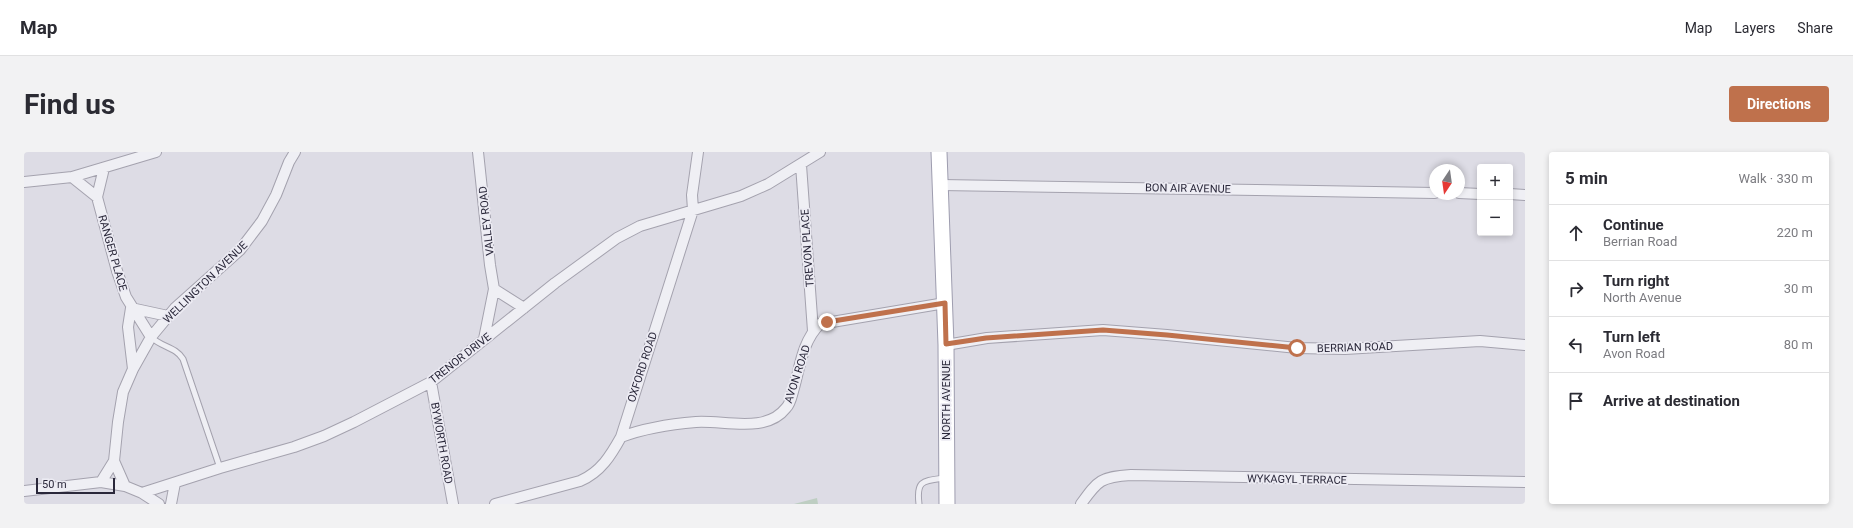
<!DOCTYPE html>
<meta charset="utf-8">
<style>
:root{--surface:#fff;--page:#f2f2f3;--text:#2b2b33;--muted:#7c7c81;--line:#e1e1e2;--accent:#bf714c}
body{margin:0;font-family:Roboto,sans-serif;background:var(--page);color:var(--text)}
.controls{position:absolute;right:12px;top:12px;display:grid;overflow:hidden;border-radius:4px;box-shadow:0 2px 6px #0003}
.controls button{width:36px;height:36px;display:grid;place-items:center;padding:0;border:0;border-bottom:1px solid var(--line);background:var(--surface);color:var(--text);font:20px sans-serif}
.compass{position:absolute;left:1405px;top:12px;width:36px;height:36px;border-radius:50%;background:var(--surface);box-shadow:0 2px 6px #0003;rotate:193deg}
.scale{position:absolute;left:12px;bottom:10px;width:79px;box-sizing:border-box;padding-left:4px;border:2px solid #2a283a;border-top:0;font-size:11px;line-height:14px;white-space:nowrap;color:#2a283a;-webkit-text-stroke:3px #ecebf3;paint-order:stroke}
.stop{position:absolute;width:12px;height:12px;margin:-9px;border:3px solid #bf714c;border-radius:50%;background:#fff}
.stop.end{background:#bf714c;border-color:#fff;box-shadow:0 1px 4px #0008}
.list{margin:0;padding:0;list-style:none}
h2{display:flex;justify-content:space-between;align-items:center;height:52px;margin:0;padding:0 16px;font-size:17px}
h2 small{font-size:13px;font-weight:400;color:var(--muted)}
.list li{display:grid;grid-template-columns:26px 1fr auto;gap:12px;align-items:center;box-sizing:border-box;height:56px;padding:0 16px;border-top:1px solid var(--line)}
.list b{display:block;font-size:15px;white-space:nowrap}
.list p{margin:0;font-size:13px;white-space:nowrap;color:var(--muted)}
.list em{font-size:13px;font-style:normal;color:var(--muted)}
.icon{flex:none;width:22px;height:22px;fill:none;stroke:currentColor;stroke-width:2;stroke-linecap:round;stroke-linejoin:round}
.map{position:relative;flex:none;width:1501px;height:352px;overflow:hidden;border-radius:4px}
header{display:flex;align-items:center;gap:24px;box-sizing:border-box;height:56px;padding:0 20px;background:var(--surface);border-bottom:1px solid var(--line)}
header strong{font-size:19px}
nav{display:flex;gap:22px;margin-inline-start:auto;font-size:14px}
.intro{display:flex;align-items:center;justify-content:space-between;box-sizing:border-box;height:96px;padding:0 24px}
h1{margin:0;font-size:28px}
.button{padding:10px 18px;border-radius:4px;background:var(--accent);color:#fff;font-size:14px;font-weight:700}
main{display:flex;gap:24px;padding:0 24px}
aside{flex:1;background:var(--surface);border-radius:4px;box-shadow:0 2px 6px #0003}
.map>svg:first-child{display:block}
.green{fill:#becec2}
.lines{fill:none;stroke-linecap:round;stroke-linejoin:round}
.service-casing{stroke:#a4a2ae;stroke-width:7}
.minor-casing{stroke:#a4a2ae;stroke-width:12}
.primary-casing{stroke:#9e9daf;stroke-width:17}
.service{stroke:#efeff4;stroke-width:5}
.minor{stroke:#efeff4;stroke-width:10}
.primary{stroke:#fff;stroke-width:15}
.route{stroke:#bf714c;stroke-width:5}
.labels{text-anchor:middle;stroke-width:3.5;stroke-linejoin:round;paint-order:stroke}
.street-label{font-size:11px;fill:#2a283a;stroke:#ecebf3}
</style>
<header>
<strong>Map</strong>
<nav><a>Map</a><a>Layers</a><a>Share</a></nav>
</header>
<div class="intro"><h1>Find us</h1><a class="button">Directions</a></div>
<main>
<div class="map">
<svg width="1501" height="352" viewBox="0 0 1501 352">
<rect width="100%" height="100%" fill="#dddce5"/>
<path class="green" d="M793,346L794,352H770Z"/>
<g class="lines">
<g class="service-casing">
<path id="service" d="M127,185C137,195 152,195 159,207L196,316
M895,352C892,328 899,329 921,326"/>
</g>
<g class="minor-casing">
<path id="minor" d="M454,0L466,113L470,137L460,187
M777,13L789,179
M80,16L73,45L93,119L102,145L127,185
M48,25L73,45
M0,30L48,25L132,0
M917,33L1411,41
M1435,41L1456,42
M1486,42L1501,43
M470,137L500,156
M107,156L104,175L109,217
M107,156L144,164
M922,193L963,186L1079,178L1143,183L1273,196L1321,197L1456,189L1501,193
M407,230L429,352
M597,285C621,276 647,272 672,270C700,268 742,282 762,256C767,251 768,242 770,236C776,214 779,188 796,172L921,151
M90,309L101,334
M77,330L90,309L94,270L99,240L109,217L127,185L151,156L216,98L238,69L252,43L265,10L271,0
M0,339L77,330L101,334L118,341L196,316L270,295L300,284L330,270L407,230L531,131L593,86L616,74L717,44L744,32L796,0
M118,341L135,352
M147,352L151,331
M471,352L556,329C577,320 587,303 597,285L669,58L668,43L674,0
M1057,352C1074,328 1077,325 1107,323L1501,330"/>
</g>
<g class="primary-casing">
<path id="primary" d="M915,0L922,193L923,352"/>
</g>
<use href="#service" class="service"/>
<use href="#minor" class="minor"/>
<use href="#primary" class="primary"/>
</g>
<g class="lines">
<path class="route" d="M803,170L921,151L922,192L962,186L1079,178L1143,183L1273,196"/>
</g>
<g class="labels">
<g class="street-label">
<text transform="translate(1164 36) rotate(1)" y="4">BON AIR AVENUE</text>
<text transform="translate(462 69) rotate(-96)" y="4">VALLEY ROAD</text>
<text transform="translate(783 96) rotate(-94)" y="4">TREVON PLACE</text>
<text transform="translate(89 101) rotate(74)" y="4">RANGER PLACE</text>
<text transform="translate(181 130) rotate(-44)" y="4">WELLINGTON AVENUE</text>
<text transform="translate(1331 195) rotate(-2)" y="4">BERRIAN ROAD</text>
<text transform="translate(436 206) rotate(-38)" y="4">TRENOR DRIVE</text>
<text transform="translate(618 215) rotate(-72)" y="4">OXFORD ROAD</text>
<text transform="translate(773 222) rotate(-72)" y="4">AVON ROAD</text>
<text transform="translate(922 248) rotate(-90)" y="4">NORTH AVENUE</text>
<text transform="translate(418 291) rotate(80)" y="4">BYWORTH ROAD</text>
<text transform="translate(1273 327) rotate(1)" y="4">WYKAGYL TERRACE</text>
</g>
</g>
</svg>
<div class="controls">
<button>+</button>
<button>−</button>
</div>
<svg class="compass" viewBox="-18 -18 36 36"><path d="M0-13l5 13h-10z" fill="#e53935"/><path d="M0 13l5-13h-10z" fill="#7c7c81"/></svg>
<div class="scale">50 m</div>
<div class="stop" style="left:1273px;top:196px"></div>
<div class="stop end" style="left:803px;top:170px"></div>
</div>
<aside>
<h2>5 min<small>Walk · 330 m</small></h2>
<ul class="list">
<li><svg class="icon" aria-label="ahead" viewBox="0 0 24 24"><path d="M12 20V5M6 11l6-6 6 6"/></svg><div><b>Continue</b><p>Berrian Road</p></div><em>220 m</em></li>
<li><svg class="icon" aria-label="right" viewBox="0 0 24 24"><path d="M7 20v-9h11M14 6l5 5-5 5"/></svg><div><b>Turn right</b><p>North Avenue</p></div><em>30 m</em></li>
<li><svg class="icon" aria-label="left" viewBox="0 0 24 24"><path d="M17 20v-9H6M10 6l-5 5 5 5"/></svg><div><b>Turn left</b><p>Avon Road</p></div><em>80 m</em></li>
<li><svg class="icon" aria-label="arrive" viewBox="0 0 24 24"><path d="M6 21V4h12l-3 4 3 4H6"/></svg><div><b>Arrive at destination</b></div></li>
</ul>
</aside>
</main>
